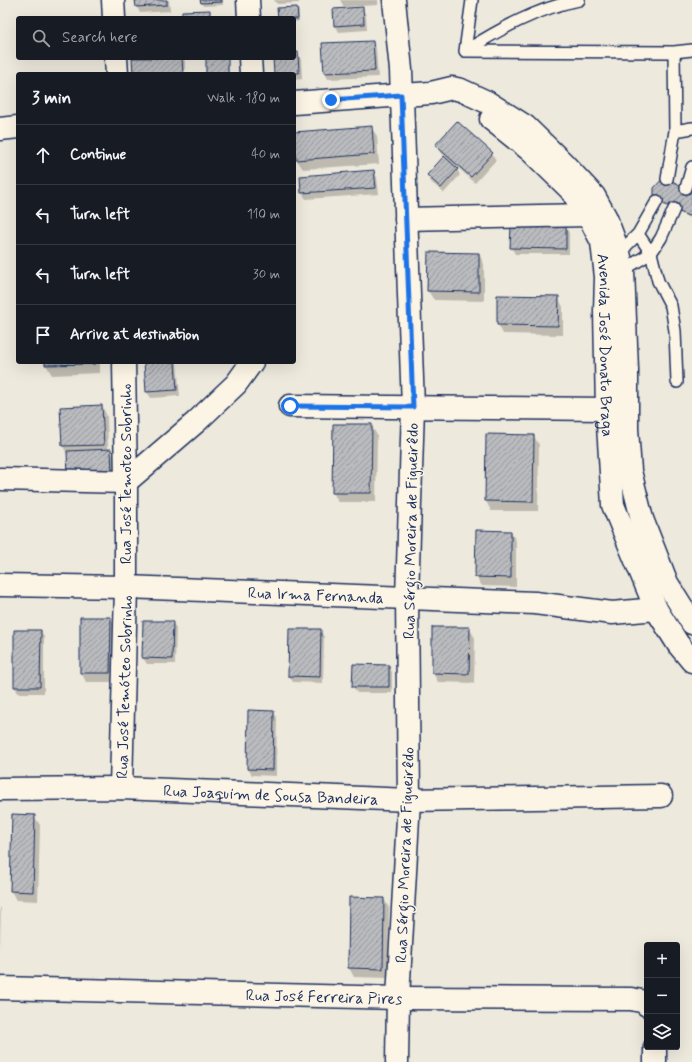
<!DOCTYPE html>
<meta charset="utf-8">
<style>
:root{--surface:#171b24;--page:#20242c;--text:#f1f3f6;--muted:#9ea1a6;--line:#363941}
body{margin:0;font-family:Mynerve,sans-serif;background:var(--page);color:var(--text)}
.controls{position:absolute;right:12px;bottom:12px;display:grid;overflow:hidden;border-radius:4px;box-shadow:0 4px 16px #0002}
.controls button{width:36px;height:36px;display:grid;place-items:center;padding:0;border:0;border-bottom:1px solid var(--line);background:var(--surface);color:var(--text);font:20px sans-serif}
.stop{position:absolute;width:12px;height:12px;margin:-9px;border:3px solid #1a73e8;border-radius:50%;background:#fff}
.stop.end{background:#1a73e8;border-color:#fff;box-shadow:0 1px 4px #0008}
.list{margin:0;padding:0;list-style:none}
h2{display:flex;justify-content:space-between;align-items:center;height:52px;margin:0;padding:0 16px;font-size:17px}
h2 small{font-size:13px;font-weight:400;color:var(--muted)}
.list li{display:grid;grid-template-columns:26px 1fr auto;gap:12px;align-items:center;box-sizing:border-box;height:60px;padding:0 16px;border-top:1px solid var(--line)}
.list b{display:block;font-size:15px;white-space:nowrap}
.list em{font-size:13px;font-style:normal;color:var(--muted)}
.icon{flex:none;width:22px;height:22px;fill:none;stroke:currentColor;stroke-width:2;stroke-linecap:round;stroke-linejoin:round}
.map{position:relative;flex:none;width:692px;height:1062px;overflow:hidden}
.search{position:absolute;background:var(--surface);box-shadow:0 4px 16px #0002;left:16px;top:16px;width:280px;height:44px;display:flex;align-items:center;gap:10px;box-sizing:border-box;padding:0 14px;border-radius:4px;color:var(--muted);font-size:15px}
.panel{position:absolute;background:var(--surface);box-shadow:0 4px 16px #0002;left:16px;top:72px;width:280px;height:292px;border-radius:4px}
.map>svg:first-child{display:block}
.shadow{fill:#0003}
.building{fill:url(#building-hatch);stroke:#1b2f5e}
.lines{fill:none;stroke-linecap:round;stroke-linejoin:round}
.service-casing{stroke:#1b2f5e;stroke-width:14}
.minor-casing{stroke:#1b2f5e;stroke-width:25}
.secondary-casing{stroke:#1b2f5e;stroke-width:25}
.service{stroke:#fcf5e5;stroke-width:11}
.minor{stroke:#fcf5e5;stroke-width:22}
.secondary{stroke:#fcf5e5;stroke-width:22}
.route{stroke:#1a73e8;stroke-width:5}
.labels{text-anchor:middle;stroke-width:3;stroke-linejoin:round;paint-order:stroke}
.street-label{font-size:16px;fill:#1b2f5e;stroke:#fcf5e5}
</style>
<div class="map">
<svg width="692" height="1062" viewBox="0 0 692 1062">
<defs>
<pattern id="building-hatch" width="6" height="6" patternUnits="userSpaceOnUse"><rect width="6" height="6" fill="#babbbe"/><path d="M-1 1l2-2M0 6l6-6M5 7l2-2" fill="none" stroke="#96989e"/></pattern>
</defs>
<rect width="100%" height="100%" fill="#eee9dd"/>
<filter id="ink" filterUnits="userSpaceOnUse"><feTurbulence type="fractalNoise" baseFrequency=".025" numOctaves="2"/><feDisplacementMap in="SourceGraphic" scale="8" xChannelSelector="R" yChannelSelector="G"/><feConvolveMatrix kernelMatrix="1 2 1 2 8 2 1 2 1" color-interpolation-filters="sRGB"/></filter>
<g filter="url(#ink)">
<path class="shadow" d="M136,0H169L170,11L140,13L137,7Z
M201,0H223V5L203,6Z
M274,0H299V3L277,4Z
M340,0H378V5L344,7Z
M297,8L299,11V21L294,22Z
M362,8L366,15L367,30L339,32L335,25Z
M209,11L213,18H183Z
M373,42L376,48L378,77L328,79L325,73L323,44Z
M294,53H298L301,60L302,79L294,80V74H275L274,58H294Z
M133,58H183L185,61V74H134Z
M219,58H227L228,60L229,74H207Z
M371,127L377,136L379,164L303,169L297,160Z
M436,145L492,154L496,160L475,183L455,165L460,175L444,193L431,182L428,175L445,156L440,152Z
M374,171L377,177L379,194L306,199L302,193L301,177Z
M692,193V217L690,218L657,202Z
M566,227L569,233V254H515L511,247Z
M479,254L484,264V301L434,300L428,291Z
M558,297L563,307V335L503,334L498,324Z
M46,362H100V373L52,375L46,365Z
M145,362H177L180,396L151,398L147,392Z
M102,406L107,416L108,450H110L114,457L115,481L68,456L63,446L61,408Z
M371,425L377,435L376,502H338L333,492Z
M487,435L534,436L539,445L538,511H491L486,501Z
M511,532L516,541V587L482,586L476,577Z
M111,618L116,628L115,682H86L81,672Z
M172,622L176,628L175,664H147L143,658Z
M469,628L475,638L474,683L438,682L433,673Z
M290,630H320L324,637L323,683L293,682L289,676Z
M41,631L44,637V693H18L15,687Z
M389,666L392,672V693H357L353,686Z
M249,711L274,712L277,718L276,776L252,775L248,769Z
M34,816L40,825L38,901L16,900L11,891Z
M384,899L389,908L388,978L354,977L349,968Z
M0,907L1,909L0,952Z"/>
<path class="building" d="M135,0H167V5L136,7Z
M200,0H222V2L201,3Z
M297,7L298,19L278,18L277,8Z
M363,7L364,24L334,26L333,9Z
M210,10V18H182V11Z
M373,41L375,71L324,73L322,43Z
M294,52H298L299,73L274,74L273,58H294Z
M132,58H182L183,74H133Z
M206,58H228V74H206Z
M457,121L493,153L471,177L435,145Z
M372,126L374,154L296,160L294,132Z
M444,156L458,169L441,188L427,175Z
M374,170L376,188L301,193L300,176Z
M664,177L692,191V214L688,216L654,199V188Z
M511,225L566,226V249L510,248Z
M428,252L479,253V292L427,291Z
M497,295L559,296L558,326L497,325Z
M45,362H95V364L45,365Z
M144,362H175L177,390L146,392Z
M102,405L104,445L62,446L60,407Z
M333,424H372L371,493H332Z
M486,434L534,435L533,502L485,501Z
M111,449L112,475L68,477L67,451Z
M476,530L511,531V578L475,577Z
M80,617H111L110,673H80Z
M143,621H173L172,659L142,658Z
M432,627H470L469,674L432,673Z
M289,629H321L320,677L288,676Z
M14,630H41L40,687H14Z
M353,664L389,665V687H352Z
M248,710L274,711L273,770L247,769Z
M12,814L35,815L33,892L10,891Z
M349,897L384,898L383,969L348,968Z"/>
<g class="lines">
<g class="service-casing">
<path id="service" d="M465,51L674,52L692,50
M465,51C500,29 538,8 579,0
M465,51L472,0
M675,131L692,128
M667,179L675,131L674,52
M686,188L692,167
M638,234L651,253L658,281L671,306L675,331L677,382
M616,253H619L638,234L657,201
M620,272L651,253L661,238L674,209"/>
</g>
<g class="minor-casing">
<g id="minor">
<path d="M113,0L114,18"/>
<path d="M248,0L249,18"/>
<path d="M394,0L401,70L413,407L407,598L409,800L398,998L397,1062"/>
<path d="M116,58L117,74"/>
<path d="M250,58L251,74"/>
<path d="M406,219L588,215"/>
<path d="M290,406L607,409"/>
<path d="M0,479L126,482L196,422L236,384L252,362"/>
<path id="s1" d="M0,585L126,587L535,603L612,613L656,609"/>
<path id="s2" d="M121,788L126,587V482L124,362"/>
<path id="s3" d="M0,789L121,788L409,800L661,796"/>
<path id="s4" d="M0,988L398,998L631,999L646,1002L647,1005"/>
<path d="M655,1062V1047"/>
</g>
</g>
<g class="secondary-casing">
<g id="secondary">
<path d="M294,103L431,93L452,88L461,90L487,102L525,126L564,164L594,196L606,218L619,253L623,270L627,370V429L630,471L642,519L667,583L692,623"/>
<path id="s5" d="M491,119L531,151L570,189L588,215L602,242L606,277L605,311L607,409L613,505L656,609L678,644L692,661"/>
<path d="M0,129L18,127"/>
</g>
</g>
<use href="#service" class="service"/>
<use href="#minor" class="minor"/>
<use href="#secondary" class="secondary"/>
</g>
</g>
<g class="lines" filter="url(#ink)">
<path class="route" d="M290,406L413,407L401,95L331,100"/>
</g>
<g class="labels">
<g class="street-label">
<text dy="6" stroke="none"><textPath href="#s5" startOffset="271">Avenida José Donato Braga</textPath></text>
<text transform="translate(125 474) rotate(-90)" y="6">Rua José Temoteo Sobrinho</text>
<text transform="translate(410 531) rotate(-89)" y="6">Rua Sérgio Moreira de Figueirêdo</text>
<text dy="6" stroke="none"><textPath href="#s1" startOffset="316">Rua Irma Fernanda</textPath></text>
<text dy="6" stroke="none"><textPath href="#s2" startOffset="101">Rua José Temóteo Sobrinho</textPath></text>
<text dy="6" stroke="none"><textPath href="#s3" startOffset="271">Rua Joaquim de Sousa Bandeira</textPath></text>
<text transform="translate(404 855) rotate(-88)" y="6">Rua Sérgio Moreira de Figueirêdo</text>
<text dy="6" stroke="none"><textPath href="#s4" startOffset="324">Rua José Ferreira Pires</textPath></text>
</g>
</g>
</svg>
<div class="controls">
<button>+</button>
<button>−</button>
<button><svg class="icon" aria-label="layers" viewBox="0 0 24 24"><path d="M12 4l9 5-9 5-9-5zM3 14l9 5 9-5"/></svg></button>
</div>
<div class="stop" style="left:290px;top:406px"></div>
<div class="stop end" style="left:331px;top:100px"></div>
<div class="search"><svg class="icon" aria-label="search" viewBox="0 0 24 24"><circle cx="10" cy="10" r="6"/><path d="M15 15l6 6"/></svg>Search here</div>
<section class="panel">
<h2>3 min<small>Walk · 180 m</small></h2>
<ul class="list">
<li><svg class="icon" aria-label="ahead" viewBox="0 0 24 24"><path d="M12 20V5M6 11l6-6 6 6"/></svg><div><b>Continue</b></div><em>40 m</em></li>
<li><svg class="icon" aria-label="left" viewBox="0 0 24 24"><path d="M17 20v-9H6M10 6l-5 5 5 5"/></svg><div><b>Turn left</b></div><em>110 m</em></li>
<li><svg class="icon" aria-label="left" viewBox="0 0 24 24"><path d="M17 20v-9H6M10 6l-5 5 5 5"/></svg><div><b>Turn left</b></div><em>30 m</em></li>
<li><svg class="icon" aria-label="arrive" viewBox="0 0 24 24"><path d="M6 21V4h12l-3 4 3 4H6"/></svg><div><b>Arrive at destination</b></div></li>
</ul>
</section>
</div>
